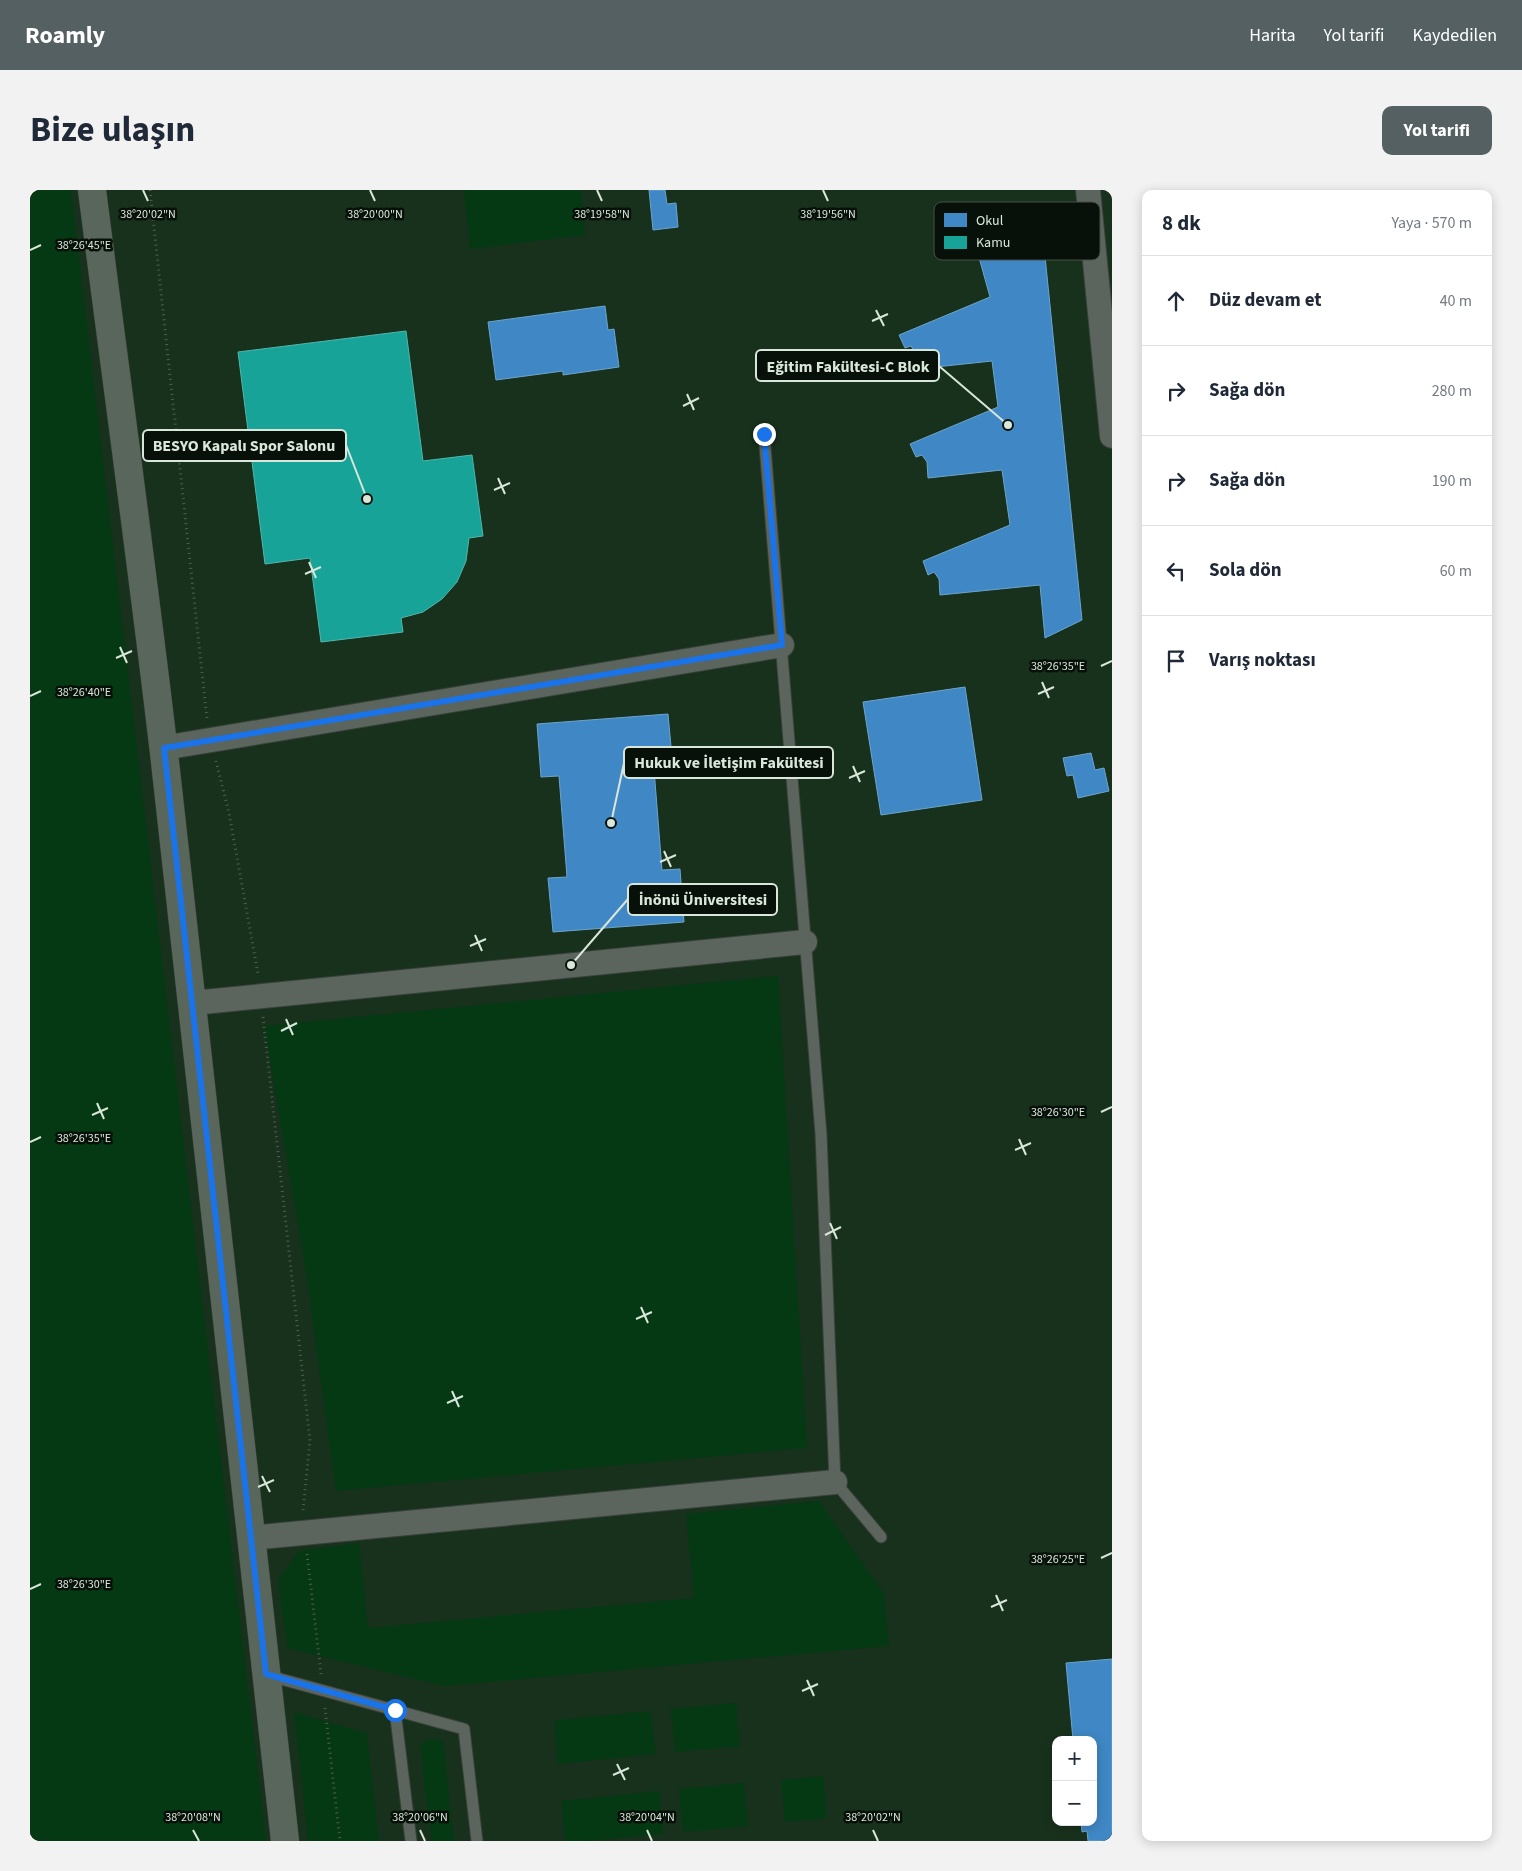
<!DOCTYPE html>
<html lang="tr">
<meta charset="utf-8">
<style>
:root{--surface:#fff;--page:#f2f2f3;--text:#1f2937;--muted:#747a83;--line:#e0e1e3;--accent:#556063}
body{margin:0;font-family:"Source Sans 3",sans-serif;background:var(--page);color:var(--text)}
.controls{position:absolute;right:15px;bottom:15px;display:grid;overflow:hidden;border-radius:10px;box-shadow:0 2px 12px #0003}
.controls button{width:45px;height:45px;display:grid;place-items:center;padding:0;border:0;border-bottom:1px solid var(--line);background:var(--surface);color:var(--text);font:25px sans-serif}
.stop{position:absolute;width:15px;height:15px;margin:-11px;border:4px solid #1a73e8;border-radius:50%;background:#fff}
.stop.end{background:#1a73e8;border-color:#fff;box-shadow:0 1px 5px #0008}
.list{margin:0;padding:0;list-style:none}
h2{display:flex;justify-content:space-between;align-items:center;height:65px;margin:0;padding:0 20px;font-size:21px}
h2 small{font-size:16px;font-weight:400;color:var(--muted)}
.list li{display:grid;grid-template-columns:32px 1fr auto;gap:15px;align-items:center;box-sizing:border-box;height:90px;padding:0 20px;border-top:1px solid var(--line)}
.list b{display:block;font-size:19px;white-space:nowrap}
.list em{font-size:16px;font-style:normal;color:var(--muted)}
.icon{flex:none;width:28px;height:28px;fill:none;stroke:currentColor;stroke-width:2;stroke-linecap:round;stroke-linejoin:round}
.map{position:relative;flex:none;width:1082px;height:1651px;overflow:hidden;border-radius:10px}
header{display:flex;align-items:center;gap:30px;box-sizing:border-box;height:70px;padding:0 25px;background:var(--accent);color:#fff}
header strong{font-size:24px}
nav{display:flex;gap:28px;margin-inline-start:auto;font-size:18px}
.intro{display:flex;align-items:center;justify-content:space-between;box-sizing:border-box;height:120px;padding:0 30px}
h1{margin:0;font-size:35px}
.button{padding:12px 22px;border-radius:10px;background:var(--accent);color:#fff;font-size:18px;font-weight:700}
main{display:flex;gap:30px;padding:0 30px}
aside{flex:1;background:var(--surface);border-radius:10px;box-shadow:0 2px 12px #0003}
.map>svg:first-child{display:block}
.built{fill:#18311c;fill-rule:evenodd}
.green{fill:#043913}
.schools{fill:#3f88c5;stroke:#6da4cb}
.public{fill:#17a398;stroke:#51b7ac}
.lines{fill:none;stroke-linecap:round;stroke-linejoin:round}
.lane-casing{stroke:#384139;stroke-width:13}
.street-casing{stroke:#384139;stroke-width:26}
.secondary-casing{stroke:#384139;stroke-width:29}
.path{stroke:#545d55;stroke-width:3;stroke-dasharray:1 4;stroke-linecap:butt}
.lane{stroke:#5b645d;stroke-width:11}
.street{stroke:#5b645d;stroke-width:24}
.secondary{stroke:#59665b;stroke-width:28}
.route{stroke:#1a73e8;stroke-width:6}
.ticks{fill:none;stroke:#d9e6da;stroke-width:2}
.key{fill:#081109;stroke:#475148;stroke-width:1}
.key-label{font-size:14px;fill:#d9e6da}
.ticks-label{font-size:12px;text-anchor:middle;fill:#d9e6da;stroke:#081109;stroke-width:5;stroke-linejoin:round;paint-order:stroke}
.leader{fill:none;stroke:#d9e6da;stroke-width:2}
.callout-dot{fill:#d9e6da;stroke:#081109;stroke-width:2}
.callout{fill:#081109;stroke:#d9e6da;stroke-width:2}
.callout-label{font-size:16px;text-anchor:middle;font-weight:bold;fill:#d9e6da}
</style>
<header>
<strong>Roamly</strong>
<nav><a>Harita</a><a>Yol tarifi</a><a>Kaydedilen</a></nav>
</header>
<div class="intro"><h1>Bize ulaşın</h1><a class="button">Yol tarifi</a></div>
<main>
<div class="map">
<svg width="1082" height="1651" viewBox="0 0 1082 1651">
<rect width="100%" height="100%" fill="#1a261c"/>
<path class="built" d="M0,0H1082V1651H0ZM1026,1550H1063V1632H1026Z"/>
<path class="green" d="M0,0H41L236,1651H0Z
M434,0H551L555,45L440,59Z
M748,786L777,1258L306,1301L274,1069L234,836Z
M789,1311L854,1404L859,1456L414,1496L257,1458L248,1390L269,1361L329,1353L338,1438L664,1408L656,1324Z
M706,1513L710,1556L645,1562L641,1519Z
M621,1521L626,1564L528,1574L524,1530Z
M264,1522L337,1543L349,1651H278Z
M401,1549L413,1551L424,1651H401L390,1554Z
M793,1586L797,1628L755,1632L751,1590Z
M714,1593L718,1636L653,1642L649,1599Z
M629,1601L633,1644L557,1651H535L531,1611Z"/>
<path class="schools" d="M619,0H635L637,14L646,13L648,37L623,40Z
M1010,17L1052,430L1015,448L1010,395L910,405L909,389L904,382L898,385L893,371L980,335L972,280L898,288L897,272L892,265L886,267L880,254L968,217L962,171L887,179L885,163L881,156L875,158L869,145L960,107L937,24Z
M575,116L578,140L584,139L589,177L533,185V181L466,190L458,132Z
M935,497L952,610L851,625L833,512Z
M638,524L643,578L624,579L632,680L650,679L654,732L523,742L518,688L537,687L529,586L511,587L507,534Z
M1061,563L1065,580L1074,578L1079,601L1048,608L1043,585L1037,586L1033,568Z
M1082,1469V1651H1058L1057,1641L1052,1642L1051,1632H1063V1550H1043L1036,1473Z"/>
<path class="public" d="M376,141L393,271L442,265L453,346L439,348L436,371L427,392L412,409L393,422L371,428L373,442L291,452L280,368L235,374L208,162Z"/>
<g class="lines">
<g class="lane-casing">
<path id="lane" d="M734,244L791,944L805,1292L851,1347
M236,1485L434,1539L447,1651
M365,1520L381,1651"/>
</g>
<g class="street-casing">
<path id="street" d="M1058,0L1082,246
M133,558L752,455
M163,813L775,752
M220,1348L805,1292"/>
</g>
<g class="secondary-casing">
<path id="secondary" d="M62,0C86,188 112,375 134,563C176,926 213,1289 255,1651"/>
</g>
<path class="path" d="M120,0L177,529
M186,571L199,623L228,784
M233,827L280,1251L273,1320
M277,1364L291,1484
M295,1518L310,1651"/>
<use href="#lane" class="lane"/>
<use href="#street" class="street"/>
<use href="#secondary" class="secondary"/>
</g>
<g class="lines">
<path class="route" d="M365,1520L236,1484L134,558L752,455L734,244"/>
</g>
<path class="ticks" d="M113,0L118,11M340,0L345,11M567,0L572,11M793,0L798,11M0,60L11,55M846,120L854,136M842,131L858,124M657,204L664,220M653,216L669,208M468,288L475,304M464,300L480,293M279,372L286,388M275,384L291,377M90,457L97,473M86,468L102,461M1071,476L1082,471M1012,492L1019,508M1008,504L1024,497M0,506L11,501M823,576L830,592M819,588L835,581M634,661L641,677M630,672L646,665M445,745L452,761M440,756L456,749M256,829L263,845M251,841L267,833M67,913L74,929M1071,922L1082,917M62,925L78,918M989,949L996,965M0,952L11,947M985,960L1001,953M800,1033L807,1049M795,1045L811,1037M611,1117L618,1133M606,1129L622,1122M422,1201L429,1217M417,1213L433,1206M232,1286L240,1302M228,1297L244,1290M1071,1368L1082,1363M0,1399L11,1394M966,1405L973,1421M961,1417L977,1410M777,1490L784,1506M772,1501L788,1494M587,1574L595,1590M583,1585L599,1578M163,1640L169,1651M390,1640L395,1651M617,1640L622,1651M843,1640L848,1651"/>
<rect x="904" y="12" width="166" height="58" rx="8" class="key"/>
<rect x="914" y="23" width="23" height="14" fill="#3f88c5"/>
<rect x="914" y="46" width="23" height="13" fill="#17a398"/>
<g class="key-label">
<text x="946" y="35">Okul</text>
<text x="946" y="57">Kamu</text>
</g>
<g class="ticks-label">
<text x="118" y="28">38°20'02"N</text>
<text x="345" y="28">38°20'00"N</text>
<text x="572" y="28">38°19'58"N</text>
<text x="798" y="28">38°19'56"N</text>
<text x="54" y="59">38°26'45"E</text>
<text x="1028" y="480">38°26'35"E</text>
<text x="54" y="506">38°26'40"E</text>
<text x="1028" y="926">38°26'30"E</text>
<text x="54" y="952">38°26'35"E</text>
<text x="1028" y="1373">38°26'25"E</text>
<text x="54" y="1398">38°26'30"E</text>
<text x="163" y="1631">38°20'08"N</text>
<text x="390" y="1631">38°20'06"N</text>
<text x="617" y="1631">38°20'04"N</text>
<text x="843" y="1631">38°20'02"N</text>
</g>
<path class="leader" d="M978 235L909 176M337 309L316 255M581 633L594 573M541 775L598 709"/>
<g class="callout-dot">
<circle cx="978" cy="235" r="5"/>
<circle cx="337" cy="309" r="5"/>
<circle cx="581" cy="633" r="5"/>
<circle cx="541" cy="775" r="5"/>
</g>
<g class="callout">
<rect x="726" y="160" width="183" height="31" rx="5"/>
<rect x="113" y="240" width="203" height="31" rx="5"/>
<rect x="594" y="557" width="209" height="31" rx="5"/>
<rect x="598" y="694" width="149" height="31" rx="5"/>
</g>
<g class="callout-label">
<text x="818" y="182">Eğitim Fakültesi-C Blok</text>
<text x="214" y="261">BESYO Kapalı Spor Salonu</text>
<text x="699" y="578">Hukuk ve İletişim Fakültesi</text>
<text x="673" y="715">İnönü Üniversitesi</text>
</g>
</svg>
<div class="controls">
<button>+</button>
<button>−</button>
</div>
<div class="stop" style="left:365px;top:1520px"></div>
<div class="stop end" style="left:734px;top:244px"></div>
</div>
<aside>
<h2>8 dk<small>Yaya · 570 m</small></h2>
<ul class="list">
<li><svg class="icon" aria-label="ahead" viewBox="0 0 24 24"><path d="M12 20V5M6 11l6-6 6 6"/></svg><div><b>Düz devam et</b></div><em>40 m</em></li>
<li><svg class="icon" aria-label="right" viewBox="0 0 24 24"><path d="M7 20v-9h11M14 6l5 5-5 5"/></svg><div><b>Sağa dön</b></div><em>280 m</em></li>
<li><svg class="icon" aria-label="right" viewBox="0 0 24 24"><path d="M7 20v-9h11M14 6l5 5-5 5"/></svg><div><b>Sağa dön</b></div><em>190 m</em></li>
<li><svg class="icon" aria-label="left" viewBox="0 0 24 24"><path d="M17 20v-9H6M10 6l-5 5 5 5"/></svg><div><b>Sola dön</b></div><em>60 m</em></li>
<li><svg class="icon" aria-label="arrive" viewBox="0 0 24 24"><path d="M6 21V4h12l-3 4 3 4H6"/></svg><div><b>Varış noktası</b></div></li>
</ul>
</aside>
</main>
